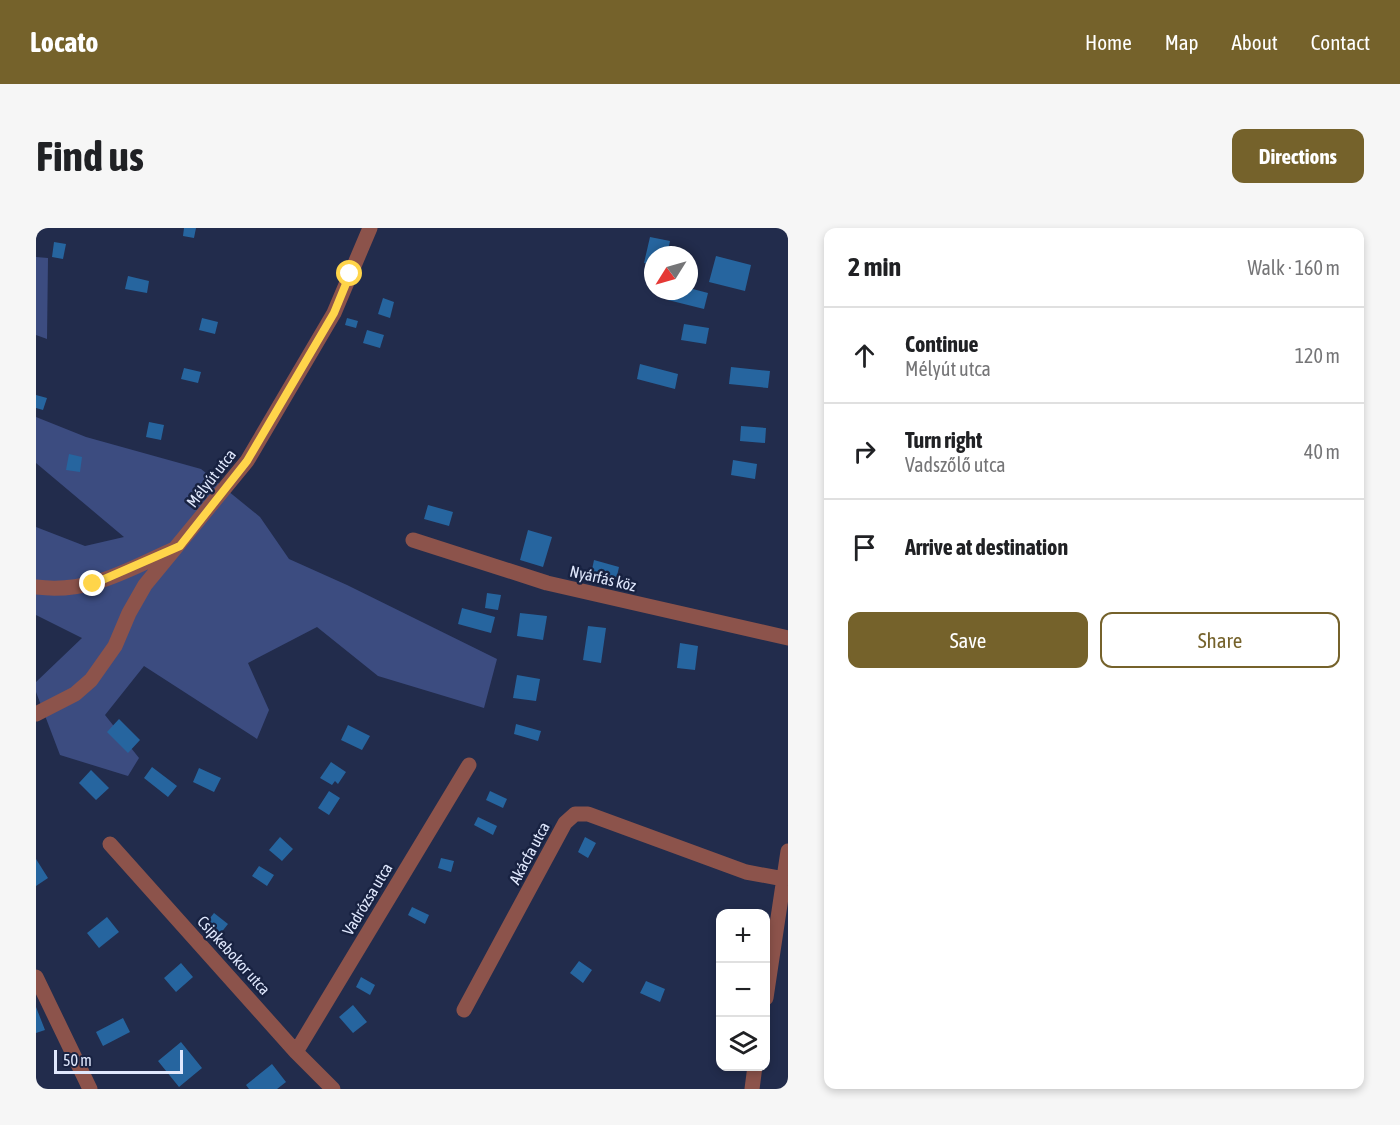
<!DOCTYPE html>
<meta charset="utf-8">
<style>
:root{--surface:#fff;--page:#f6f6f6;--text:#202124;--muted:#757577;--line:#e0e0e0;--accent:#75622b}
body{margin:0;font-family:"Asap Condensed",sans-serif;background:var(--page);color:var(--text)}
.controls{position:absolute;right:18px;bottom:18px;display:grid;overflow:hidden;border-radius:12px;box-shadow:0 3px 9px #0003}
.controls button{width:54px;height:54px;display:grid;place-items:center;padding:0;border:0;border-bottom:2px solid var(--line);background:var(--surface);color:var(--text);font:30px sans-serif}
.compass{position:absolute;left:608px;top:18px;width:54px;height:54px;border-radius:50%;background:var(--surface);box-shadow:0 3px 9px #0003;rotate:233deg}
.scale{position:absolute;left:18px;bottom:15px;width:129px;box-sizing:border-box;padding-left:6px;border:3px solid #e0e8fd;border-top:0;font-size:16px;line-height:21px;white-space:nowrap;color:#e0e8fd;-webkit-text-stroke:4px #182241;paint-order:stroke}
.stop{position:absolute;width:18px;height:18px;margin:-14px;border:4px solid #ffd54a;border-radius:50%;background:#fff}
.stop.end{background:#ffd54a;border-color:#fff;box-shadow:0 2px 6px #0008}
.list{margin:0;padding:0;list-style:none}
h2{display:flex;justify-content:space-between;align-items:center;height:78px;margin:0;padding:0 24px;font-size:26px}
h2 small{font-size:20px;font-weight:400;color:var(--muted)}
.list li{display:grid;grid-template-columns:39px 1fr auto;gap:18px;align-items:center;box-sizing:border-box;height:96px;padding:0 24px;border-top:2px solid var(--line)}
.list b{display:block;font-size:22px;white-space:nowrap}
.list p{margin:0;font-size:20px;white-space:nowrap;color:var(--muted)}
.list em{font-size:20px;font-style:normal;color:var(--muted)}
.actions{display:flex;gap:12px;padding:18px 24px}
.actions a{flex:1;padding:14px 0;border:2px solid var(--accent);border-radius:12px;text-align:center;font-size:21px;color:var(--accent)}
.actions .main{background:var(--accent);color:#fff}
.icon{flex:none;width:33px;height:33px;fill:none;stroke:currentColor;stroke-width:2;stroke-linecap:round;stroke-linejoin:round}
.map{position:relative;flex:none;width:752px;height:861px;overflow:hidden;border-radius:12px}
header{display:flex;align-items:center;gap:36px;box-sizing:border-box;height:84px;padding:0 30px;background:var(--accent);color:#fff}
header strong{font-size:28px}
nav{display:flex;gap:33px;margin-inline-start:auto;font-size:21px}
.intro{display:flex;align-items:center;justify-content:space-between;box-sizing:border-box;height:144px;padding:0 36px}
h1{margin:0;font-size:42px}
.button{padding:15px 27px;border-radius:12px;background:var(--accent);color:#fff;font-size:21px;font-weight:700}
main{display:flex;gap:36px;padding:0 36px}
aside{flex:1;background:var(--surface);border-radius:12px;box-shadow:0 3px 9px #0003}
.map>svg:first-child{display:block}
.green{fill:#3c4c80}
.building{fill:#26659f}
.lines{fill:none;stroke-linecap:round;stroke-linejoin:round}
.minor{stroke:#8c534b;stroke-width:15}
.route{stroke:#ffd54a;stroke-width:8}
.labels{text-anchor:middle;stroke-width:5;stroke-linejoin:round;paint-order:stroke}
.street-label{font-size:16px;fill:#e0e8fd;stroke:#182241}
</style>
<header>
<strong>Locato</strong>
<nav><a>Home</a><a>Map</a><a>About</a><a>Contact</a></nav>
</header>
<div class="intro"><h1>Find us</h1><a class="button">Directions</a></div>
<main>
<div class="map">
<svg width="752" height="861" viewBox="0 0 752 861">
<rect width="100%" height="100%" fill="#222c4c"/>
<path class="green" d="M0,29L12,30L11,111L0,107Z
M0,189L50,209L165,241L224,289L253,331L311,357L461,431L448,480L342,448L281,399L212,435L233,482L221,511L108,438L69,487L103,530L92,548L24,527L0,464V454L46,410L0,387V299L49,318L88,309L0,235Z"/>
<path class="building" d="M148,0H160L158,10L147,8Z
M614,9L634,13L631,27H617V37L608,35Z
M18,14L30,16L27,31L16,29Z
M680,28L715,37L709,63L673,54Z
M92,48L113,53L111,65L89,61Z
M653,60L672,65L668,81L632,72L634,63H653Z
M347,70L358,74L354,90L342,86Z
M166,90L182,94L179,106L163,102Z
M311,90L322,93L320,100L309,97Z
M648,96L673,100L670,116L645,112Z
M331,102L348,107L344,120L327,115Z
M604,136L642,146L639,161L601,151Z
M695,139L734,143L732,160L693,156Z
M148,140L165,144L162,155L145,151Z
M0,167L11,170L7,182L0,180Z
M113,194L128,197L125,212L110,209Z
M705,198L730,200L729,215L704,213Z
M33,226L46,229L44,244L30,242Z
M697,232L721,236L719,251L695,247Z
M392,277L417,284L413,298L388,291Z
M492,302L516,309L507,339L484,332Z
M558,332L583,339L579,357L554,351Z
M451,365L465,367L462,382L449,380Z
M426,380L459,389L455,405L422,396Z
M484,385L511,388L507,412L481,408Z
M552,398L570,400L565,435L547,432Z
M644,415L662,418L659,442L641,440Z
M481,447L504,451L500,473L477,470Z
M83,491L104,512L92,525L71,504Z
M480,496L505,503L502,513L478,506Z
M312,497L334,508L326,522L305,512Z
M295,534L310,544L302,556L299,553L296,557L284,550Z
M116,539L141,558L132,569L108,550Z
M163,540L185,550L178,564L157,554Z
M55,542L73,560L60,572L43,555Z
M293,563L304,570L293,587L282,580Z
M454,563L471,571L467,580L450,572Z
M442,589L461,598L457,607L438,597Z
M244,609L257,621L246,633L233,622Z
M549,609L560,615L552,630L542,624Z
M405,630L418,633L415,644L402,640Z
M0,631L12,650L0,658Z
M223,638L238,647L231,658L216,648Z
M376,679L393,687L389,696L372,687Z
M178,685L192,696L184,706L170,695Z
M71,689L83,704L63,720L51,705Z
M543,733L556,742L547,755L534,745Z
M145,735L157,749L140,764L128,750Z
M325,749L339,757L334,767L320,759Z
M610,753L629,761L624,774L604,765Z
M317,777L331,794L317,805L303,789Z
M0,779L9,802L0,805Z
M87,790L94,804L67,818L60,804Z
M145,814L166,840L143,859L122,833Z
M236,836L250,854L241,861H213L210,857Z"/>
<g class="lines">
<path class="minor" d="M377,312L511,355L752,410
M0,359C53,366 91,342 138,321
M0,486L39,466L55,452L79,418L93,385L109,357L211,233L298,85L334,0
M74,616L260,824L297,861
M0,749L54,861
M730,770L752,623
M428,782L529,595L539,586H552L710,644L748,651
M260,824L433,537
M716,861L719,838"/>
</g>
<g class="lines">
<path class="route" d="M57,356L144,318L211,233L298,85L314,46"/>
</g>
<g class="labels">
<g class="street-label">
<text transform="translate(175 250) rotate(-52)" y="6">Mélyút utca</text>
<text transform="translate(567 350) rotate(13)" y="6">Nyárfás köz</text>
<text transform="translate(493 625) rotate(-62)" y="6">Akácfa utca</text>
<text transform="translate(331 671) rotate(-59)" y="6">Vadrózsa utca</text>
<text transform="translate(198 727) rotate(48)" y="6">Csipkebokor utca</text>
</g>
</g>
</svg>
<div class="controls">
<button>+</button>
<button>−</button>
<button><svg class="icon" aria-label="layers" viewBox="0 0 24 24"><path d="M12 4l9 5-9 5-9-5zM3 14l9 5 9-5"/></svg></button>
</div>
<svg class="compass" viewBox="-18 -18 36 36"><path d="M0-13l5 13h-10z" fill="#e53935"/><path d="M0 13l5-13h-10z" fill="#757577"/></svg>
<div class="scale">50 m</div>
<div class="stop" style="left:314px;top:46px"></div>
<div class="stop end" style="left:57px;top:356px"></div>
</div>
<aside>
<h2>2 min<small>Walk · 160 m</small></h2>
<ul class="list">
<li><svg class="icon" aria-label="ahead" viewBox="0 0 24 24"><path d="M12 20V5M6 11l6-6 6 6"/></svg><div><b>Continue</b><p>Mélyút utca</p></div><em>120 m</em></li>
<li><svg class="icon" aria-label="right" viewBox="0 0 24 24"><path d="M7 20v-9h11M14 6l5 5-5 5"/></svg><div><b>Turn right</b><p>Vadszőlő utca</p></div><em>40 m</em></li>
<li><svg class="icon" aria-label="arrive" viewBox="0 0 24 24"><path d="M6 21V4h12l-3 4 3 4H6"/></svg><div><b>Arrive at destination</b></div></li>
</ul>
<div class="actions"><a class="main">Save</a><a>Share</a></div>
</aside>
</main>
